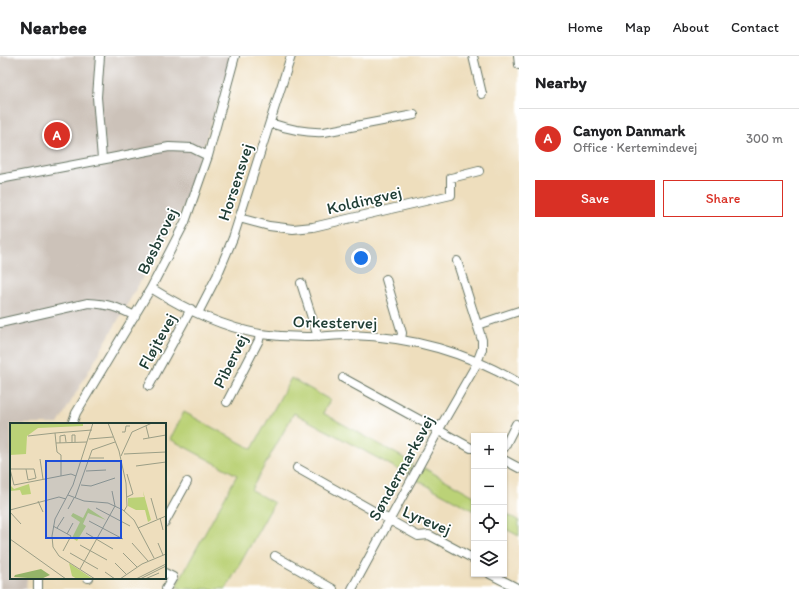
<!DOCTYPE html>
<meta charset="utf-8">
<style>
:root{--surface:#fff;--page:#f2f2f2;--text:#202124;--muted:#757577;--line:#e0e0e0;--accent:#d93025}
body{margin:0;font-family:Itim,sans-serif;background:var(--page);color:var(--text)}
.controls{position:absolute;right:12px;bottom:12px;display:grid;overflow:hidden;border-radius:0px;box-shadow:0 1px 3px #0004}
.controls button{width:36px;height:36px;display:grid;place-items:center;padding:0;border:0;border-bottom:1px solid var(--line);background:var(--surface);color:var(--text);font:20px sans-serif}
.you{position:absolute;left:361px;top:202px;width:14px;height:14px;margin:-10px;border:3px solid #fff;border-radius:50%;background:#1a73e8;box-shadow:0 0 0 6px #1a73e833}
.badge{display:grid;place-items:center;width:26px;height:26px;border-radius:50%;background:var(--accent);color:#fff;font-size:13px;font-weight:700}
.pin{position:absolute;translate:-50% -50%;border:2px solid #fff;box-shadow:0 1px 4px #0006}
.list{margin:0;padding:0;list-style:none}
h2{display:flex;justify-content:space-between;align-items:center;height:52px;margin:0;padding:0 16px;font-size:17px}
h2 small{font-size:13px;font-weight:400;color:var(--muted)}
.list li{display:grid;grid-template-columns:26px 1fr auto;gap:12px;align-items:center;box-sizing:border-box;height:60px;padding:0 16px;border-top:1px solid var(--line)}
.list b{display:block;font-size:15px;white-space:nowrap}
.list p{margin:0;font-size:13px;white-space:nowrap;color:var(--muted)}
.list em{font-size:13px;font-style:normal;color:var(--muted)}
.actions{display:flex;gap:8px;padding:12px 16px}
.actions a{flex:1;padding:9px 0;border:1px solid var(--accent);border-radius:0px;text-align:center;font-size:14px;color:var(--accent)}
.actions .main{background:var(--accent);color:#fff}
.icon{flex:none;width:22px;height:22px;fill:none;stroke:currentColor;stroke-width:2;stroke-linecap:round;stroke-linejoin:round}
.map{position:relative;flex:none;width:519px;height:533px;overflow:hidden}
header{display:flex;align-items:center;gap:24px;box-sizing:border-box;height:56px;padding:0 20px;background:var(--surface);border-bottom:1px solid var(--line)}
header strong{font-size:19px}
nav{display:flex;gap:22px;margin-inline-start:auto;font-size:14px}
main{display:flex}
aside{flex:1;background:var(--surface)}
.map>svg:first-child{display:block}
.industrial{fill:#ccc2b9}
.green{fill:#bbd277;stroke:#6d8856}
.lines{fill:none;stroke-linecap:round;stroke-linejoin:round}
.minor-casing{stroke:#677564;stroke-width:10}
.minor{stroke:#fff;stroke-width:8}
.labels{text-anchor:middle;stroke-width:3.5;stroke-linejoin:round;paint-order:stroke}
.street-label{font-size:17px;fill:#1f3d34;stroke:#fff}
.inset-road{fill:none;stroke:#9b9e86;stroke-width:1}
.view{fill:#1d4ed8;fill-opacity:0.15;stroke:#1d4ed8;stroke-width:2}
.inset-edge{fill:none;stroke:#1f3d34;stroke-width:2}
</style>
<header>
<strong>Nearbee</strong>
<nav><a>Home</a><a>Map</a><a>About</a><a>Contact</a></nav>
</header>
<main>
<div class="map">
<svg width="519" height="533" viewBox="0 0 519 533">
<rect width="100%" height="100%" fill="#fff"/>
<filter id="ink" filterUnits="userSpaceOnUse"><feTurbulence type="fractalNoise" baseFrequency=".025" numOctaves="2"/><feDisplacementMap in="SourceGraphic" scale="8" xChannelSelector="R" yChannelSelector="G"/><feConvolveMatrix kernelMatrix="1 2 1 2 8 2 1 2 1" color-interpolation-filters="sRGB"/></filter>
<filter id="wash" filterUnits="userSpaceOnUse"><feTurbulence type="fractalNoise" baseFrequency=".012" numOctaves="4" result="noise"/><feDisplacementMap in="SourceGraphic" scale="16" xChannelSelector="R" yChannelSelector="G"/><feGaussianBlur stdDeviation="0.9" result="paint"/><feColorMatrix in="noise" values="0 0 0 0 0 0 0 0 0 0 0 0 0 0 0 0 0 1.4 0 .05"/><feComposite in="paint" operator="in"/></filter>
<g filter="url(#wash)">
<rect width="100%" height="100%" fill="#eedebd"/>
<path class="industrial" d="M0,0H233L183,152L58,368H11V522H27L26,533H0Z"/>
<path class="green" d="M291,322L330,344L323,357L413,407L407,418L294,357L251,434L274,447L226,533H182L176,530L237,419L170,383L184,356L252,393Z
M424,412L474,440V455L417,424Z
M504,456L519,465V480L504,472Z"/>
</g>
<g filter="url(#ink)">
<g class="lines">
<g class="minor-casing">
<path id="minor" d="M100,0L97,41L102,103
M473,0L482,38
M518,0L519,9
M270,67C288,73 305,77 324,76L414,59
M0,123L169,91L192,92L208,100
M239,162L269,170L293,173L313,171L451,139V122L479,115
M386,223L402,277L401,283
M301,227L318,281
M151,232C183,252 223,271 260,278C275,280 291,281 306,281C321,281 336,279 351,279C413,281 466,296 519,327
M198,257L217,220L233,182L291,0
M0,267L88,247C108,248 117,251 135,260
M477,269L519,255
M343,322L471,392H474
M149,330L191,253
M227,346L259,284L260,278
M72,368L76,357L151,232L185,166L208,100L235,0
M504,392L516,368
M504,404L519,412
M297,412L418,480L429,479L474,503
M165,466L187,426
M275,500L333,533
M165,517L173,521L166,533
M490,518L519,533
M38,522V533
M88,522H89
M352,533L438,375L476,309L482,293V284L457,205"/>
</g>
<use href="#minor" class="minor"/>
</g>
</g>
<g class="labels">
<g class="street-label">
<text transform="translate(235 126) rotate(-72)" y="6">Horsensvej</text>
<text transform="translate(364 144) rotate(-13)" y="6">Koldingvej</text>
<text transform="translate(157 185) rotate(-64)" y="6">Bøsbrovej</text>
<text transform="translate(335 266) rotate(1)" y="6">Orkestervej</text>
<text transform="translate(157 285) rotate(-61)" y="6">Fløjtevej</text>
<text transform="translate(230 305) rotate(-64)" y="6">Pibervej</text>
<text transform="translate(401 412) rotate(-61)" y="6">Søndermarksvej</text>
<text transform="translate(427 464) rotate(23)" y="6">Lyrevej</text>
</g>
</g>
<g transform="translate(10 367)">
<rect width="156" height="156" fill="#eedebd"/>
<path d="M0,0H73V3L28,5L17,13L16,31L0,32ZM19,61L21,71L12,72L10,67L0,68V62L4,66ZM133,68L141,97L138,99L135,87H126L118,83V75L134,74ZM78,85L96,97L78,90L73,101L76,103L67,118L62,115L70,99L61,93L63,90L73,95ZM59,140L83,156H67L62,153Z" fill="#bbd277"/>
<path d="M31,146L40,152L31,156L4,154L5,152Z" fill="#94b468"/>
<path class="inset-road" d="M83,0L63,62L45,96L42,113L43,124L49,133L85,156M98,0L109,28L116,60L117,83L114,88M136,3L139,15M112,9H115L116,3H120M18,13L45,10M79,16L103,14M133,16L156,12M62,19V12H65V19M46,20L45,10L82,7M50,20V13L55,12L56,19M114,31L156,29M111,33L122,9L142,0M79,35H94M30,36L33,56M126,43L156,39M0,46L4,62L61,51L66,53M1,46H24L26,55L18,57L16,46M76,48L96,47M117,51L123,71L117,74M51,53V32L47,29L46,20L77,19M71,62L81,63L105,55M58,72L74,78L98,80L113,87L124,97L144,135M65,75L82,27L105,19M141,75L147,96M28,78L33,89M86,85L120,103M58,86L64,75M0,87L49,74L56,76M0,89L11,101M150,95L153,107M79,98L113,116M43,103L61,113L53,128M47,105L54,94M128,105L156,93M76,110L103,126M57,111L63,100M0,116L56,156M122,120L138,138M148,120L153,132M70,122L97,137M60,130L88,146M113,130L127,144M105,140L116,151M70,146L105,83L102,68M95,149L105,156M110,156L132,141L156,131M126,156L156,141M130,156L156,143M135,156L149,150"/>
<path class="view" d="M36,38H111V115H36Z"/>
<rect width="156" height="156" class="inset-edge"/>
</g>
</svg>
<div class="controls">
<button>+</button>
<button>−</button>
<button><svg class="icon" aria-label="locate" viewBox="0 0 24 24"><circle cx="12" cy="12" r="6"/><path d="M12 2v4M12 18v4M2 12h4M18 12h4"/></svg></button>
<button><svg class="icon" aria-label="layers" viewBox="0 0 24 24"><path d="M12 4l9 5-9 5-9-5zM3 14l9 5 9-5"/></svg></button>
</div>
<div class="you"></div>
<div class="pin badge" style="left:57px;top:79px">A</div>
</div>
<aside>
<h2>Nearby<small></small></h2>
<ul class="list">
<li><span class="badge">A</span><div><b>Canyon Danmark</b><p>Office · Kertemindevej</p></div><em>300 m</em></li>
</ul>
<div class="actions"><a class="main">Save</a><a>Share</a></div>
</aside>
</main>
